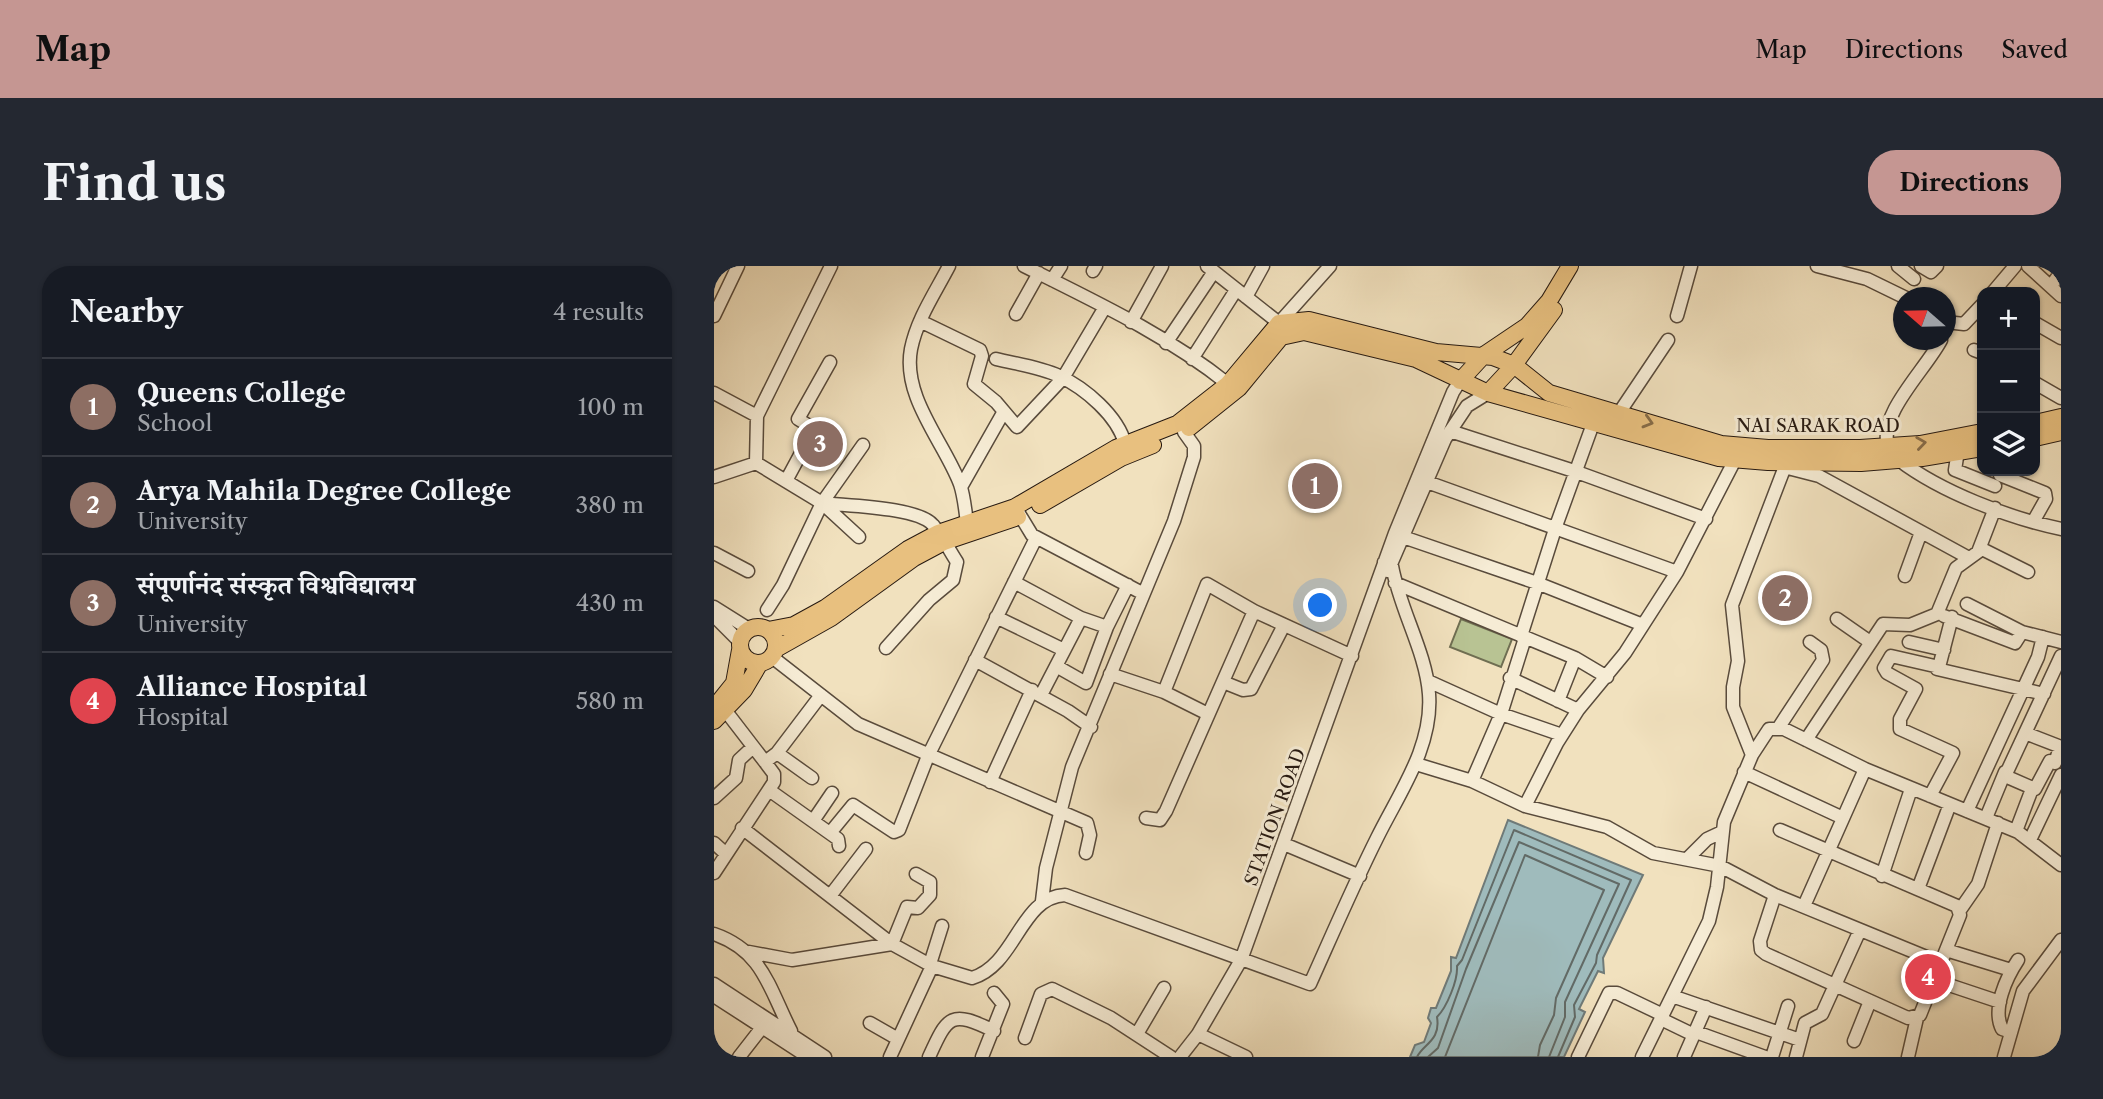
<!DOCTYPE html>
<meta charset="utf-8">
<style>
:root{--surface:#171b24;--page:#242831;--text:#f1f3f6;--muted:#9ea1a6;--line:#363941;--accent:#c59692}
body{margin:0;font-family:"Libre Caslon Text","Noto Serif Devanagari",serif;background:var(--page);color:var(--text)}
.controls{position:absolute;right:21px;top:21px;display:grid;overflow:hidden;border-radius:14px;box-shadow:0 2px 5px #0004}
.controls button{width:63px;height:63px;display:grid;place-items:center;padding:0;border:0;border-bottom:2px solid var(--line);background:var(--surface);color:var(--text);font:35px sans-serif}
.compass{position:absolute;left:1179px;top:21px;width:63px;height:63px;border-radius:50%;background:var(--surface);box-shadow:0 2px 5px #0004;rotate:290deg}
.you{position:absolute;left:607px;top:340px;width:24px;height:24px;margin:-18px;border:5px solid #fff;border-radius:50%;background:#1a73e8;box-shadow:0 0 0 10px #1a73e833}
.badge{display:grid;place-items:center;width:46px;height:46px;border-radius:50%;background:var(--accent);color:#fff;font-size:23px;font-weight:700}
.pin{position:absolute;translate:-50% -50%;border:4px solid #fff;box-shadow:0 2px 7px #0006}
.list{margin:0;padding:0;list-style:none}
h2{display:flex;justify-content:space-between;align-items:center;height:91px;margin:0;padding:0 28px;font-size:30px}
h2 small{font-size:23px;font-weight:400;color:var(--muted)}
.list li{display:grid;grid-template-columns:46px 1fr auto;gap:21px;align-items:center;box-sizing:border-box;height:98px;padding:0 28px;border-top:2px solid var(--line)}
.list b{display:block;font-size:26px;white-space:nowrap}
.list p{margin:0;font-size:23px;white-space:nowrap;color:var(--muted)}
.list em{font-size:23px;font-style:normal;color:var(--muted)}
.icon{flex:none;width:38px;height:38px;fill:none;stroke:currentColor;stroke-width:2;stroke-linecap:round;stroke-linejoin:round}
.map{position:relative;flex:none;width:1347px;height:791px;overflow:hidden;border-radius:28px}
header{display:flex;align-items:center;gap:42px;box-sizing:border-box;height:98px;padding:0 35px;background:var(--accent);color:#111}
header strong{font-size:33px}
nav{display:flex;gap:38px;margin-inline-start:auto;font-size:24px}
.intro{display:flex;align-items:center;justify-content:space-between;box-sizing:border-box;height:168px;padding:0 42px}
h1{margin:0;font-size:49px}
.button{padding:18px 32px;border-radius:28px;background:var(--accent);color:#111;font-size:24px;font-weight:700}
main{display:flex;gap:42px;padding:0 42px}
aside{flex:1;background:var(--surface);border-radius:28px;box-shadow:0 2px 5px #0004}
.map>svg:first-child{display:block}
.green{fill:#b8c393;stroke:#6f6e52;stroke-width:2}
.water{fill:#9fbbbc;stroke:#6f7a78;stroke-width:2}
.lines{fill:none;stroke-linecap:round;stroke-linejoin:round}
.shore{stroke:#626a66;stroke-width:2}
.minor-casing{stroke:#594b3c;stroke-width:15}
.major-casing{stroke:#261911;stroke-width:18}
.minor{stroke:#f6ecd5;stroke-width:12}
.major{stroke:#e8c07f;stroke-width:16}
.oneway{stroke:#876c48}
.labels{text-anchor:middle;stroke-width:6;stroke-linejoin:round;paint-order:stroke}
.street-label{font-size:18px;fill:#261911;stroke:#f6ecd5}
</style>
<header>
<strong>Map</strong>
<nav><a>Map</a><a>Directions</a><a>Saved</a></nav>
</header>
<div class="intro"><h1>Find us</h1><a class="button">Directions</a></div>
<main>
<aside>
<h2>Nearby<small>4 results</small></h2>
<ul class="list">
<li><span class="badge" style="background:#8d6e63">1</span><div><b>Queens College</b><p>School</p></div><em>100 m</em></li>
<li><span class="badge" style="background:#8d6e63">2</span><div><b>Arya Mahila Degree College</b><p>University</p></div><em>380 m</em></li>
<li><span class="badge" style="background:#8d6e63">3</span><div><b>संपूर्णानंद संस्कृत विश्वविद्यालय</b><p>University</p></div><em>430 m</em></li>
<li><span class="badge" style="background:#e0444e">4</span><div><b>Alliance Hospital</b><p>Hospital</p></div><em>580 m</em></li>
</ul>
</aside>
<div class="map">
<svg width="1347" height="791" viewBox="0 0 1347 791">
<rect width="100%" height="100%" fill="#f1e1be"/>
<filter id="stains"><feTurbulence type="fractalNoise" baseFrequency=".00286" numOctaves="4"/><feColorMatrix values="0 0 0 0 .2 0 0 0 0 .09 0 0 0 0 .02 0 0 0 .5 -.17"/></filter>
<radialGradient id="worn" r=".72"><stop offset=".6" stop-color="#630" stop-opacity="0"/><stop offset="1" stop-color="#630" stop-opacity=".3"/></radialGradient>
<path class="green" d="M747,353L798,373L787,401L736,381Z"/>
<path class="water" d="M794,554L929,609L889,692L890,707L884,705L865,743L871,746L850,791H696L701,779L710,776L717,757L714,752L717,742H722L737,705V691L742,692Z"/>
<g class="lines">
<path class="shore" d="M703,791C709,778 727,775 723,751C733,741 744,714 743,700L748,694L800,564L917,614L883,689L882,697L860,739L861,751L844,791
M714,791L724,782L752,703L805,576L905,618L851,736V751L835,791
M731,791L811,589L890,624L842,732L840,749L826,779L824,791"/>
<g class="minor-casing">
<path id="minor" d="M235,0C221,27 203,53 197,83C188,131 230,176 246,218C251,233 252,251 254,266
M310,0C380,35 453,69 514,118
M493,0L565,57L616,0
M1103,0L1153,13L1192,32
M1184,0L1200,13
M1207,0L1217,6L1223,0
M1314,0L1347,30
M379,5L382,0
M338,14L347,0
M1337,20L1347,6
M1279,26L1301,0
M532,31L549,0
M302,48L325,7
M0,50L24,0
M963,50L977,0
M206,55L266,84L268,90L260,118L282,136L303,161L349,112L391,41
M417,56L448,0
M1232,56L1250,58L1268,39
M1321,57L1347,72
M452,77L499,7
M1260,84L1268,87
M282,93C302,98 326,101 345,110C371,122 404,150 411,178
M478,93L522,24
M1321,117L1347,132
M0,127L43,150
M905,147L954,74
M736,165L860,205L992,253
M1245,178L1241,204L1281,220
M1174,180C1164,148 1212,103 1227,74
M1185,194C1227,226 1295,252 1347,263
M42,197L43,150L117,0
M1070,201L1105,210L1255,292
M1286,209L1331,227L1332,233L1319,256
M0,211L42,197L108,237L145,271
M72,215L100,163L84,153L116,96
M713,216L963,306
M247,221L289,147
M108,237C132,240 204,241 219,259C228,269 235,284 243,296L239,314L215,334L172,382
M301,241L318,269L428,327
M689,271L823,317L929,359
M1266,282L1314,306
M0,287L34,305
M674,305L731,173L753,140L774,127
M1191,310L1207,266
M300,316L367,352L393,361
M681,317L861,392L893,411
M1253,338L1308,366L1347,376
M0,341L35,363
M53,344L69,319L108,237L149,179
M540,345L638,390
M0,350L26,376
M1230,350L1301,377L1308,366
M282,351L350,384
M1123,353L1156,376
M807,370L842,260L880,155
M1195,376L1230,384
M58,391L144,458L373,557L376,569L372,587
M261,394L354,445L377,461
M342,400L372,417L393,361L414,319
M1223,403L1330,428
M396,408L450,426L494,448
M796,412L864,444
M714,415L787,448L848,469
M509,416L529,424L537,423L570,359
M327,429L367,352
M844,435L861,392
M11,444L51,496
M1065,461L1109,394L1107,384L1096,376
M1311,467L1347,481
M1092,474L1169,358L1196,359L1223,348L1242,302L1264,286L1281,242
M1346,481L1341,497L1336,495L1321,523L1291,510L1347,390
M63,487L98,512
M1038,489L1019,441V421L1024,395L1018,339L1075,190
M702,498L758,515L811,540L893,561L939,587L1006,600L1061,629L1227,697
M1030,506L1129,552
M758,515L787,448L811,372
M276,516L318,424
M55,524L124,573L125,580
M1216,530L1239,487L1186,463V453L1202,423L1173,407L1170,402L1177,390L1225,401L1238,351
M0,532L22,512L25,494L39,481
M811,540L843,477L864,444L911,387L963,306L1024,188
M1253,545L1324,391L1329,371
M432,552L446,554L452,545L540,345L493,318L450,426
M1272,552L1291,506
M99,555L118,527
M28,562L178,678L193,641L204,642L216,629V616L202,608
M1302,565L1318,523
M116,567L139,539L180,566L185,564L214,490L322,272
M1316,574L1347,509
M0,577L11,587
M570,578L646,610
M973,593L993,573L1008,566
M0,607L60,516V508L51,496L63,487L107,429
M1168,610L1197,523
M1204,623L1236,538
M1061,629L1046,675L1047,684L1052,688L1194,752L1206,749L1246,649L1243,640L1066,564
M116,630L152,583
M328,635L332,602L358,501L460,255L480,191V180L470,166
M1090,640L1151,503
M1246,644L1264,618L1284,557
M0,668C49,685 55,722 77,765
M1232,684L1297,704
M35,686L78,694L178,678L218,700L258,712C302,699 306,631 351,629L596,718C618,669 639,620 663,572C685,527 719,481 715,428C712,386 686,344 678,300L670,296
M216,698L228,660
M1220,714L1286,736
M0,718L111,791
M0,730L94,791
M958,730L1086,774
M947,753L980,769
M156,757L184,773
M982,766L1051,791
M1297,766L1288,763C1278,743 1292,712 1304,694
M423,768L450,722
M484,768L532,791
M311,772L327,728L338,723L397,752L457,791
M1140,775L1156,735
M25,791L53,755
M176,791L218,700
M215,791C234,749 237,744 280,765
M268,791L289,738L280,727
M466,791L484,768L527,694L681,267L739,126L746,115
M864,791L895,727H903L949,749
M928,791L995,655L1003,621L1010,556L1038,489L1055,463H1070L1151,503L1304,566L1347,599
M970,791L992,741
M1058,791L1074,740
M1082,791L1091,757L1108,748L1146,664
M1194,791L1203,752
M1290,791L1309,725L1347,674"/>
</g>
<g class="major-casing">
<path id="major" d="M746,115L770,89L813,60L835,35L856,0
M774,127L800,99L840,44
M1321,157L1347,151
M475,162L525,122L567,71L590,66L702,93L774,127L1005,192L1054,196L1147,197L1208,192L1268,182
M1321,172L1347,166
M326,239L407,192L439,179
M26 379a18 18 0 1 1 36 0a18 18 0 1 1-36 0Z
M54,364L80,359L111,342L194,283L224,267L301,241L402,182L463,158L514,118L565,57L595,54L722,86L779,91L800,99L835,127L1007,178L1054,182H1146L1206,178L1268,166
M62,383L117,352L200,292L230,276L304,251
M4,437L20,417L26,384
M0,455L30,424L46,397"/>
</g>
<use href="#minor" class="minor"/>
<use href="#major" class="major"/>
</g>
<defs><path id="oneway-chevron" d="M-2-3.5L2.5 0L-2 3.5" fill="none" stroke-width="1.6" stroke-linecap="round" stroke-linejoin="round" transform="scale(1.75)"/></defs>
<g class="oneway">
<use href="#oneway-chevron" transform="translate(934 156) rotate(16)"/>
<use href="#oneway-chevron" transform="translate(1207 177) rotate(-8)"/>
</g>
<g class="labels">
<g class="street-label">
<text x="1104" y="166">NAI SARAK ROAD</text>
<text transform="translate(561 551) rotate(-70)" y="6">STATION ROAD</text>
</g>
</g>
<rect width="100%" height="100%" filter="url(#stains)"/>
<rect width="100%" height="100%" fill="url(#worn)"/>
</svg>
<div class="controls">
<button>+</button>
<button>−</button>
<button><svg class="icon" aria-label="layers" viewBox="0 0 24 24"><path d="M12 4l9 5-9 5-9-5zM3 14l9 5 9-5"/></svg></button>
</div>
<svg class="compass" viewBox="-18 -18 36 36"><path d="M0-13l5 13h-10z" fill="#e53935"/><path d="M0 13l5-13h-10z" fill="#9ea1a6"/></svg>
<div class="you"></div>
<div class="pin badge" style="left:601px;top:220px;background:#8d6e63">1</div>
<div class="pin badge" style="left:1071px;top:332px;background:#8d6e63">2</div>
<div class="pin badge" style="left:106px;top:178px;background:#8d6e63">3</div>
<div class="pin badge" style="left:1214px;top:711px;background:#e0444e">4</div>
</div>
</main>
